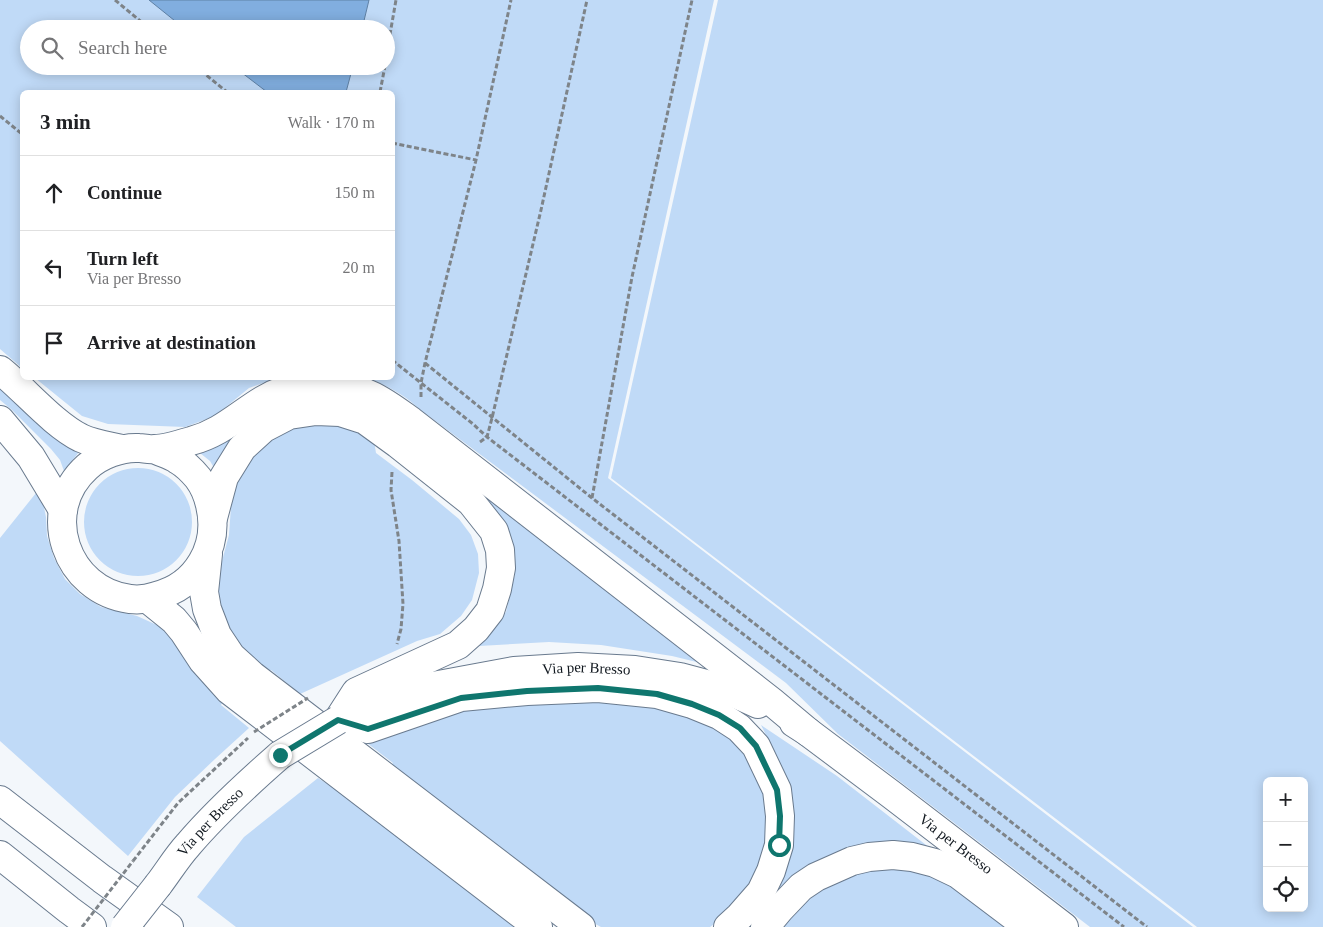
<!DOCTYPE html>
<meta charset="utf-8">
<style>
:root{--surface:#fff;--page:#f6f6f6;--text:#202124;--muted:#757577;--line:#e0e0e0}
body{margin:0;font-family:"Times New Roman",serif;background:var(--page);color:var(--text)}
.controls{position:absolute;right:15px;bottom:15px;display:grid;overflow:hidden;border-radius:8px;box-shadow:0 2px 12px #0003}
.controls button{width:45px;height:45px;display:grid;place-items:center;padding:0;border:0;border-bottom:1px solid var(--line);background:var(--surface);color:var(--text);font:25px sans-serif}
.stop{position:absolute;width:15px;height:15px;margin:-11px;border:4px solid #0f766e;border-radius:50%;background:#fff}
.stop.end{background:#0f766e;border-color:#fff;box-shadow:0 1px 5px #0008}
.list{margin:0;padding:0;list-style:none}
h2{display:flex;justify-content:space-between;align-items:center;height:65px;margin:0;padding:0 20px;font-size:21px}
h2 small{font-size:16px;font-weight:400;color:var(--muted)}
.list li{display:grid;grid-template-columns:32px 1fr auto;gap:15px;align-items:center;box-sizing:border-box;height:75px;padding:0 20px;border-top:1px solid var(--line)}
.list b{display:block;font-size:19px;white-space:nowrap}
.list p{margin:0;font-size:16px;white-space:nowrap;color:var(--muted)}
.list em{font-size:16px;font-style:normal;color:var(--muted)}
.icon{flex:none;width:28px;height:28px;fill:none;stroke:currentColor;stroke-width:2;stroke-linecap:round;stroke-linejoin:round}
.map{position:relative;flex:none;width:1323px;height:927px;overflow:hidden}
.search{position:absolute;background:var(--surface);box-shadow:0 2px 12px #0003;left:20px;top:20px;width:375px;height:55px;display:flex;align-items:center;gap:12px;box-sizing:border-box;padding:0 18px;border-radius:28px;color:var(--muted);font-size:19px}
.panel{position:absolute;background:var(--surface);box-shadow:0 2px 12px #0003;left:20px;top:90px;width:375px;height:290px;border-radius:8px}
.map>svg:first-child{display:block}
.green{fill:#c0daf7;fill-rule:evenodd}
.water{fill:#81aedf;stroke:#5f81a5}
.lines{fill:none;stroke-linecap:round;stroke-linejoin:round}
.secondary-casing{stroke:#697a8e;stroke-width:30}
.highway-casing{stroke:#697a8e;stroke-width:30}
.path{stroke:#7e8489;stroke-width:3;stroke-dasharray:5 2.5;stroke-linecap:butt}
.secondary{stroke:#fff;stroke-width:28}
.highway{stroke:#fff;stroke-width:28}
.secondary-bridge-casing{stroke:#697a8e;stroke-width:30;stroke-linecap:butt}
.path-bridge{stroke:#7e8489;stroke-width:3;stroke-dasharray:5 2.5;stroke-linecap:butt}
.secondary-bridge{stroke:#fff;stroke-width:28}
.route{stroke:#0f766e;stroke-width:6}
.labels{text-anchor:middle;stroke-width:4.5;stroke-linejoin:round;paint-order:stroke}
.street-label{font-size:15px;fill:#11181f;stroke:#fff}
</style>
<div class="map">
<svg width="1323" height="927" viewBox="0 0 1323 927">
<rect width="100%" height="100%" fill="#f3f7fb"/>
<path class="green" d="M0,0H714L608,478L1193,927H1090L838,734L786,683L418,408C404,394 386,386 369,378H392V92H22V368L0,349ZM29,29H386V66H29Z
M718,0H1323V927H1197L611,478ZM1267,781H1304V908H1267Z
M35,378H277L249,388L215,416L185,427L108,424L82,416Z
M0,387C25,411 49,436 79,452L64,471L60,460L51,449L12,410L0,400Z
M323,394L352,395L372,404L398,417L461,465L525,517L717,667L672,656L601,645L549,642L479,646L506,612L515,574L512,539L495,509L470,481L420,442L375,412L340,401L307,403L275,413L247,434L228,458L219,476L210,461L195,449L217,443L242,429L267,409L294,398Z
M337,424L357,429L374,441L376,453L412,480L459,519L471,535L478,554L479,573L472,600L461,616L440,634L417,641L300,694L271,670L264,672L231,639L216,596L219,572L229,535L232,492L245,463L263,444L289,429L310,425Z
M84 522a54 54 0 1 1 108 0a54 54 0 1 1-108 0Z
M40,488L46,517L47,536L54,558L65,579L80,594L101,607L137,616L157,625L176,640L224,699L221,705L249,728L215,759L175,797L128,856L0,741V538Z
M552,696L666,703L724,733L751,759L762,780L770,830L759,874L724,917L710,927H601L588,920L389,768L393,763L367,743L382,735L445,709Z
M761,725L837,776L939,855L888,846L753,927H744L763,907L770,743Z
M318,778L346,796L523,927H236L197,897L244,837Z
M905,867L957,884L1017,927H778L803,899L861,868Z"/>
<path class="water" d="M149,0H369L362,29H185Z
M233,66H353L346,92H267Z"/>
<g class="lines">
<g class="secondary-casing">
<g id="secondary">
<path d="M0,370C25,390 53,424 81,438C94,444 109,446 122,449"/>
<path d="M0,420L31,457L63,510"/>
<path d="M154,449C162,453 171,455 178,460C185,464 193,472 198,478C204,486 208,496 210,505C220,546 197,586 156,596C148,599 139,600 130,599C66,591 38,511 87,467C100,455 121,447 139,448C144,448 149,450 154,449C165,449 181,444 191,441C221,433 238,415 263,400C292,383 320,382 351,389C356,390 362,391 366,393C382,399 397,411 411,421L771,701L808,732"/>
<path d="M213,518L224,477L242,448L264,428L289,415L316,411L340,412L365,420L398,444L471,502L494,531L500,550L501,568L497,589L490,611L476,629L458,645L356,692L338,720"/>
<path d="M208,554L204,592L207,609L217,635L231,656L253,676L581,927"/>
<path d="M148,599L174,620L184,632L203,661L229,690L538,927"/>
<path id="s1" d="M338,720L417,689L514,671L578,667L635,670L680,677L725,689L758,704"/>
<path d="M342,721L368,729L461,697L527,691L598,688L657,694L692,704L719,715L739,728L756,746L777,790L780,816L779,845L771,871L761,892L740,916L728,927"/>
<path id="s2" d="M794,723L808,732L892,795L1064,927"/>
<path id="s3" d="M158,885C168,872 177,857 188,845C216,812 248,783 280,755"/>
<path d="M765,927L780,909L801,887L816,877L852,861L869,857L893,855L912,857L935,863L958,874L1028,927"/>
</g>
</g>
<g class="highway-casing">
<path id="highway" d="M0,800L102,879L169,927
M0,855L69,910L92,927"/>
</g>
<path class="path" d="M115,0L150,29
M386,57L396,0
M195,66L227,92
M380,92L385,66
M0,116L22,134
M392,143L476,160
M392,360L473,424L487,437L1124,927
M425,363L592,498L1147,927
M421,397V383L425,363L476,160L511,0
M480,442L487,437L492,418L541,210L587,0
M392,472L391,490L399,541L403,604L401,629L397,644
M592,498L632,277L692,0
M133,861L178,803L248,738"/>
<use href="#secondary" class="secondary"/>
<use href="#highway" class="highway"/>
<g class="secondary-bridge-casing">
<path id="secondary-bridge" d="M280,755L338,720
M125,927L158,885"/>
</g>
<path class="path-bridge" d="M254,732L308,698
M82,927L133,861"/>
<use href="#secondary-bridge" class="secondary-bridge"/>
</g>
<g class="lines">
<path class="route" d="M280,755L338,720L368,729L461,698L527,691L598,688L657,694L692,704L719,715L740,728L756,746L777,790L780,816L779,845"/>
</g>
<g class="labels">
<g class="street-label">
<text dy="5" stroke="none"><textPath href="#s1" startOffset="256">Via per Bresso</textPath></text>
<text dy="5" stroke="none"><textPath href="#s3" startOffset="82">Via per Bresso</textPath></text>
<text dy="5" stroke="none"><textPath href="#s2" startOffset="202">Via per Bresso</textPath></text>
</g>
</g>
</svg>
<div class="controls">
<button>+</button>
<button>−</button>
<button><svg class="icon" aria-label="locate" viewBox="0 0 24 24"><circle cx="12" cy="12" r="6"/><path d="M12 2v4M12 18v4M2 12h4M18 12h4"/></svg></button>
</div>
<div class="stop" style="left:779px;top:845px"></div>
<div class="stop end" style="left:280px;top:755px"></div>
<div class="search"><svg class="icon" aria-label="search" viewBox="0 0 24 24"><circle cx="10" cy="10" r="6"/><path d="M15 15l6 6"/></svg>Search here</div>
<section class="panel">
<h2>3 min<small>Walk · 170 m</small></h2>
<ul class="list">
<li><svg class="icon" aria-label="ahead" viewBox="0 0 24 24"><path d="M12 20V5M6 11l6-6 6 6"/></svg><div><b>Continue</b></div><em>150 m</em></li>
<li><svg class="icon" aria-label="left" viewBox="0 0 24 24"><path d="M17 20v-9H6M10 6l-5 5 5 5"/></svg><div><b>Turn left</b><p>Via per Bresso</p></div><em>20 m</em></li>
<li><svg class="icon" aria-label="arrive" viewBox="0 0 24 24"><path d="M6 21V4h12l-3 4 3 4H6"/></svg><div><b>Arrive at destination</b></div></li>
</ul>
</section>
</div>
